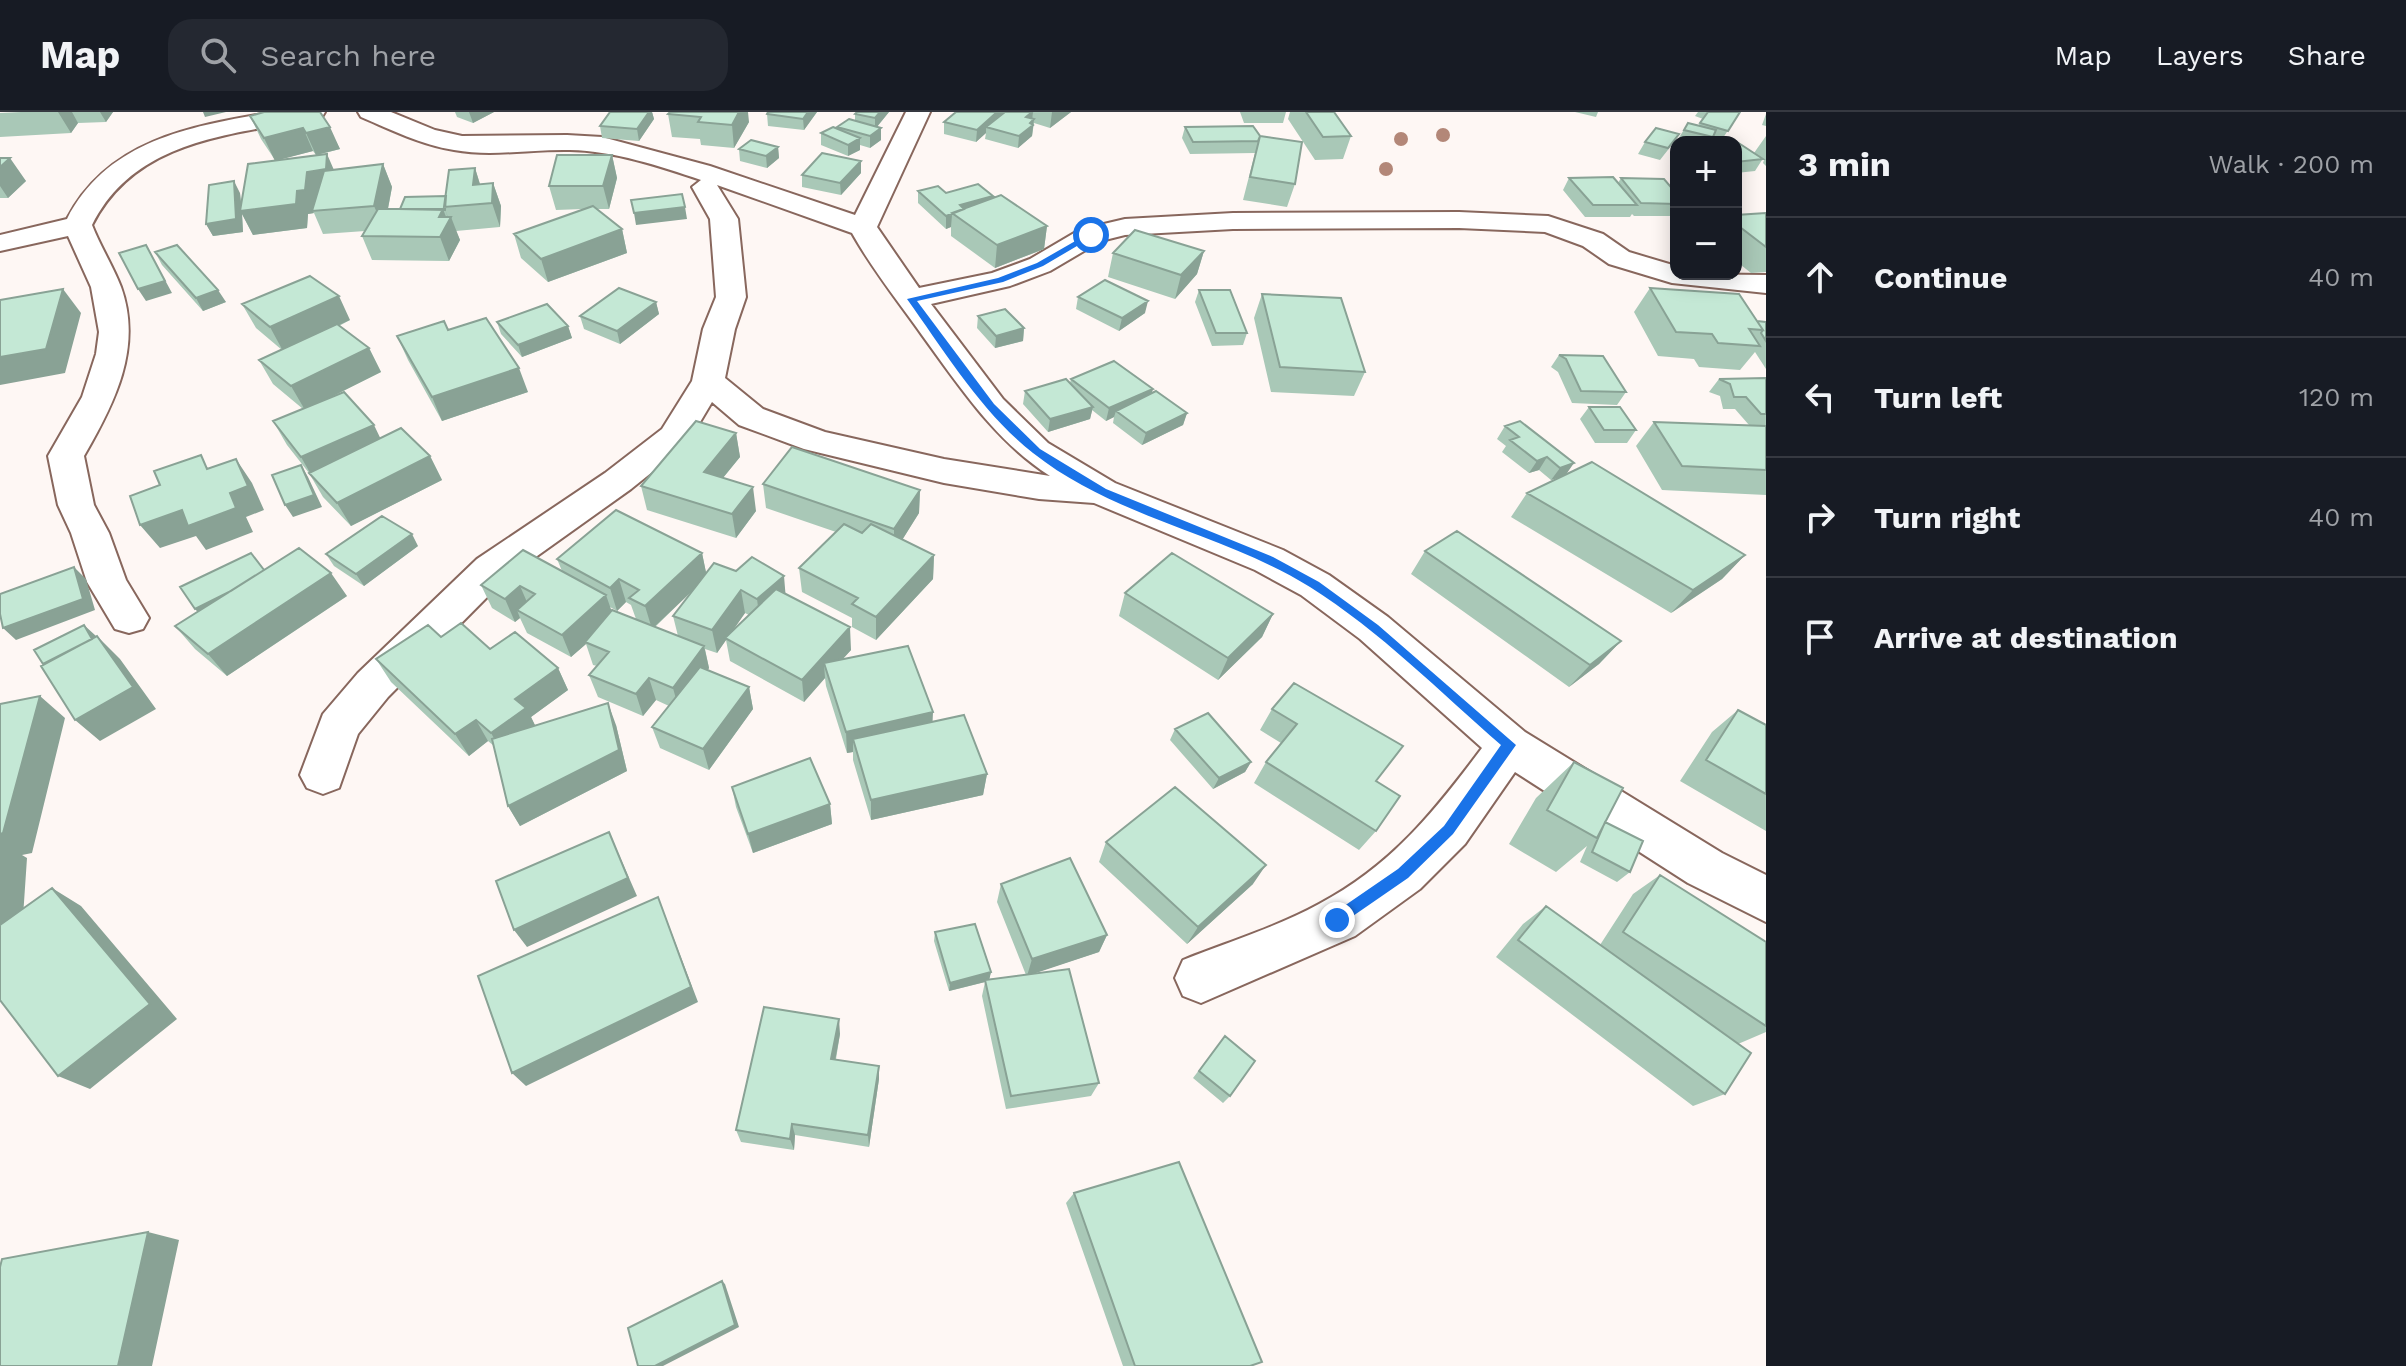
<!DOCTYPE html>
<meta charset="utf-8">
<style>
:root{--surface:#171b24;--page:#242831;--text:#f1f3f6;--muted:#9ea1a6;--line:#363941}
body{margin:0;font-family:"Work Sans",sans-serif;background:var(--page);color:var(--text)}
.controls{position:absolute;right:24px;top:24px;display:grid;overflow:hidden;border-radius:16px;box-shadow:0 4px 20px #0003}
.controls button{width:72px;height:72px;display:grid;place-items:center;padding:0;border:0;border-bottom:2px solid var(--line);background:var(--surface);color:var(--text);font:40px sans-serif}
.stop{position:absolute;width:24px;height:24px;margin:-18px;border:6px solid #1a73e8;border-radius:50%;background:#fff}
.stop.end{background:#1a73e8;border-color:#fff;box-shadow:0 2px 8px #0008}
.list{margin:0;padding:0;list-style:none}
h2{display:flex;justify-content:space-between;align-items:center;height:104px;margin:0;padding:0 32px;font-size:34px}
h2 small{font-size:26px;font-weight:400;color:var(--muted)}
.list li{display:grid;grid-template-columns:52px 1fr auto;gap:24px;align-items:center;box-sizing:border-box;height:120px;padding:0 32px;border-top:2px solid var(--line)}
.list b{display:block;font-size:30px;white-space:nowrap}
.list em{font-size:26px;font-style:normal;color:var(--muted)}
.icon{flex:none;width:44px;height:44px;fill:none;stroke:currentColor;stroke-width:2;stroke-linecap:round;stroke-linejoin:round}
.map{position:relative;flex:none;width:1766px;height:1254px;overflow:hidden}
header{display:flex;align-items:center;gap:48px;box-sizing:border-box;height:112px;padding:0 40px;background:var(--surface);border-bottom:2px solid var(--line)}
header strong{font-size:38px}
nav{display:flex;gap:44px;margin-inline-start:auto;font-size:28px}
.search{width:560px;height:72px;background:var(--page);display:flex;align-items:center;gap:20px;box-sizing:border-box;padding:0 28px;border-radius:24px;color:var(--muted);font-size:30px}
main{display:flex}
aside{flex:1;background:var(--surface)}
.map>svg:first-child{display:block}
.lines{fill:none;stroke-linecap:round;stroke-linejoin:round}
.minor-casing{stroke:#88675d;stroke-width:4}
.minor{fill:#fff;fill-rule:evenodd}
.tree{fill:#b38778}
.wall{fill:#a9c8b7;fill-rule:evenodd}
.shaded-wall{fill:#89a295}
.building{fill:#c4e8d5;stroke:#89a295;stroke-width:2}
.route{fill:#1a73e8}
</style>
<header>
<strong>Map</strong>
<div class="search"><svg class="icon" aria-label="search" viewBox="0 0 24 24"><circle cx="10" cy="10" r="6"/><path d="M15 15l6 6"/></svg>Search here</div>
<nav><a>Map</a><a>Layers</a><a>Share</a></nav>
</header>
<main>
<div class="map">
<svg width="1766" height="1254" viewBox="0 0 1766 1254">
<rect width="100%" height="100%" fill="#fef7f4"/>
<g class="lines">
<g class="minor-casing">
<path id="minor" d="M274,0H325L322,5L313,7C228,23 135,28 92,113C100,134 113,154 121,175C143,236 114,292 84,344L94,393L109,421L126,468L149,506L143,517L129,521L115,517L87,470L71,421L58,393L48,344L82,285L96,242L99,220L91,175L68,124L0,139V123L67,107C108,27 193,14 274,0Z
M358,0H391L435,18L462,24L567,23L602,25L710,54L855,103L906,0H930L877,115L919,176L992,161L1030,147L1081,117L1091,115L1125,107L1233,101L1459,100L1548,104L1603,122L1629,140L1676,154V162L1766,163V181L1672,171L1609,152L1583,134L1545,120L1459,116L1233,117L1125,123L1101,129L1050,159L1010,174L931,192L1003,287L1048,331L1115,371L1283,438L1329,463L1388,505L1525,620L1722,741L1766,763V810L1688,771L1515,660L1465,732L1420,777L1355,824L1201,891L1183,884L1175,866L1183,848C1228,830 1277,815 1319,792C1392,753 1434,700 1482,636L1360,527L1301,483L1255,458L1094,391L1039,387L944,371L804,337L739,313L712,290L687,332L631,377L505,467L388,585L358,622L339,676L323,682L307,676L300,663L323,602L358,561L477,447L605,361L662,317L692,269L703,217L716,185L710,107L692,75L701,68C659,54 615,39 570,38C531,37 492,45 454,38C421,33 392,18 361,5ZM717,73L852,121C872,157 898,189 922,223C960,275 995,329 1050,364L944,347L825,320L763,297L725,266L735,217L746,185L738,107Z"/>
</g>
<use href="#minor" class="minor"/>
</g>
<g class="tree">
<circle cx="1443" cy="23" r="7"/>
<circle cx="1401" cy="27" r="7"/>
<circle cx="1386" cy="57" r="7"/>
</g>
<path class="wall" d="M21,0H113L106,10L78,11L71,21L0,25V1Z
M320,0L340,37L317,43L334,58L383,52L392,75L388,97H400L446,84L475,56L480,72L493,71L501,94L500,115L456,119L460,128L449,149L372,148L362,124L365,119L323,122L314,101L308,102L307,116L253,123L242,102L243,120L213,124L206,112L240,81L241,94L275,48L261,27L250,4ZM313,39L316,43L277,48Z
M455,0H494L473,11L457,5Z
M610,0H652L654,7L639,29L602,26L600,14Z
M768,0H817L804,18L768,14L767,2Z
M857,0H889L877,15L881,28L870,36L860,33V38L848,44L821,33V21L837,17V15L855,9V2Z
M1005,0H1071L1050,16L1034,11L1032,24L1018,36L985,27L986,21L976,30L944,22V10Z
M1240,0H1286L1283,11H1244Z
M1290,0H1334L1351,24L1343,47L1315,48L1288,7Z
M1575,0H1598L1596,5Z
M1698,0H1740L1721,29L1734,28L1754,41L1766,24V54L1763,51L1764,48H1762L1755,59L1736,61V30H1712H1717L1711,28L1710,30L1677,29L1688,11L1698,14L1703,7L1695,4Z
M668,2L749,10L734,36L701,33L700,27L672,25Z
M1766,2V14L1762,13Z
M1185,15L1260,24L1295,72L1287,95L1243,88L1255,41L1190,42L1182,26Z
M1645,30L1671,34L1660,48L1638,42Z
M778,35L779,46L767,56L740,49L739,37Z
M612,43L617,66L609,97H597L622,117L627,141L548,170L521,146L514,122L583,97L556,98L549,74Z
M0,46L26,69L8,86H0Z
M861,49V61L841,83L802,75V63Z
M1569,66L1618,71L1621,66L1676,79V104H1634L1632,102L1630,105H1585L1563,78Z
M918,79L946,81L993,86L1047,114L1044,137L995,156L951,124V115L946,117L918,91Z
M1766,101V160L1751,161L1736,149V102L1737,103Z
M1204,139L1197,162L1175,187L1108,165L1113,141Z
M155,140L226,190L203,199L162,153Z
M1650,176L1757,209L1766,210V257L1755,240L1740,258L1699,255L1694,247L1658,244L1634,200Z
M1199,178L1247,221L1243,233L1212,234L1195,190Z
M1262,182L1365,260L1354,284L1271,280L1254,206Z
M1078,185L1145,201L1119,219L1076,197Z
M656,190L659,202L620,232L584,217L580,204Z
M242,192L350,208L339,214L369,236L381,260L325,288L380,326L430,344L442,368L351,414L323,385L309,361L287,333L273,309L303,297L273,272L259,248L282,238L256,216Z
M978,204L1024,216L1023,229L995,236L977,216Z
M497,210L568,214L572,226L522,245L501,222Z
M448,218L528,280L442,309L408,248L397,224Z
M1559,243L1626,280L1617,293L1572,291L1558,260L1551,255Z
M1766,266V383L1662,378L1636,334L1654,310L1749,313L1735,297H1723L1720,284L1709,280L1719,267Z
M1071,267L1151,281L1187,301L1183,313L1142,333L1113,311L1114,305L1106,309L1092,298L1090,307L1048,320L1023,292L1025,279L1070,271Z
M1589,295L1636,318L1627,331H1595L1580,307Z
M1520,309L1566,363L1745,443L1722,467L1671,501L1511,405L1527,381L1561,365L1551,368L1539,358L1529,361L1502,340L1506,334L1497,327L1505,314Z
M736,321L740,345L723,366L756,399L736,426L647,398L641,374Z
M763,372L920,378L919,401L902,428L934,443L933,467L876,528L852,515V506L802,480L799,456L836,420L766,396Z
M418,434L364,474L334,454L326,442Z
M1425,439L1621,529L1599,552L1569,575L1411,462Z
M702,441L706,461L786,482L851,538L842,548L932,610L987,662L983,683L871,708L853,648V640L847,641L826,574L825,566L804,590L730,549L726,528L717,541L705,537L709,556L708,558L749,575L753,597L709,658L660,636L652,615L669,594L656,588L643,604L598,585L589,563L597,554L593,553L586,532L571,545L527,521L520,506L515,510L492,496L481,473L562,459L557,447ZM693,478L673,504L678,524L655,515ZM626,490L631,493L636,507L611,499L610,495L617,499ZM745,501L749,503L731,521Z
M264,458L347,484L227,564L195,537L175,514Z
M1125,481L1273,502L1262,525L1218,568L1119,504Z
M441,525L490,537L558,556L568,578L531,605L535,614L616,613L627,659L520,714L508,694L494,634L488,629L469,644L391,570L376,547Z
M1294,571L1376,669V719L1359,738L1254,671L1266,650L1281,631L1260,618L1272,597Z
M1738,598L1766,613V719L1680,669L1712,620Z
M1175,617L1251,650L1245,660L1213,677L1170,628Z
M1574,650L1630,760L1617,770L1580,750L1587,734L1556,760L1509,732L1536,686Z
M732,675L830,692L832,712L753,741L736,695Z
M1106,730L1253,772L1187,832L1099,750Z
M1660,763L1766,830V920L1738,932L1725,982L1693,994L1496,845L1523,812L1546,794L1600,833L1633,782Z
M1001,772L1107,823L1099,840L1034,861L1099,971L1091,984L1006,997L982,884L985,870L949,879L934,829L935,820L991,860L989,867L1026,863L997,790Z
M840,922L836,947L879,967L869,1035L795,1023L794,1038L741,1030L736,1018Z
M1225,924L1230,984L1223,991L1193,966Z
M1074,1081L1250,1254H1123L1066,1091Z"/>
<path class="shaded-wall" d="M58,0H72L78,11L71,21Z
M100,0H113L106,10Z
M203,0H226L205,5Z
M469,0H494L473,11Z
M649,0H652L654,7L639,29L637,17Z
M739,0H748L749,10L734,36L732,13Z
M808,0H817L804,18L803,7Z
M880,0H889L875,17V6Z
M997,0H1004L986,15V21L976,30L977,18Z
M1033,0L1032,9L1034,7L1032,24L1018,36L1019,24L1026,5Z
M1052,0H1071L1050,16Z
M330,15L340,37L316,43L306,21Z
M303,16L313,39L275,49L264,26Z
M881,16V28L870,36V24Z
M860,26V38L848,44V33Z
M778,35L779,46L767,56L766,44Z
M327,42L337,65L312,99L314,101L308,102L307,116L253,123L242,102L243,120L213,124L206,112L234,69L240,81L242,99L297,79L307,60Z
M612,43L617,66L609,97L603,74Z
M10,46L26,69L8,86L0,74V55Z
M861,49V61L841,83L840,71Z
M383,52L392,75L384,117L374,94Z
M475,56L482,79L473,73Z
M493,71L501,94L500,115L492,91Z
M993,84L992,96L966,103L960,93Z
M685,95L687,107L636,113L634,101Z
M443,97L448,110L449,109L445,97L449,108L451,105L460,128L449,149L440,125L439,105Z
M952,103L951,115L946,117V104Z
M1047,114L1044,137L995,156L997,133Z
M622,117L627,141L548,170L541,147Z
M146,133L172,181L146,189L138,177Z
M1204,139L1197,162L1175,187L1181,163Z
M63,177L81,201L65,261L0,273V245Z
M218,178L226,190L203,199L196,186Z
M339,184L350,208L283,239L270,215Z
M1148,189L1145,201L1119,219L1122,206Z
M656,190L659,202L620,232L617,219Z
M568,214L572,226L522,245L518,233Z
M1024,216L1023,229L995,236L996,224Z
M369,236L381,260L305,298L291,274Z
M519,256L528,280L442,309L432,285Z
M1153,277L1149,290L1116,299L1114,305L1106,309L1109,296Z
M1093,295L1090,307L1048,320L1050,307Z
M1187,301L1183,313L1142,333L1146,321Z
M374,313L386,338L313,366L301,345Z
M736,321L740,345L708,384L704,360Z
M430,344L442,368L351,414L337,391Z
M1547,345L1539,358L1529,361L1537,349Z
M236,347L252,371L264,398L246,405L253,420L206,438L196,424L160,436L140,413L230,381Z
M1574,351L1565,364L1551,368L1560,356Z
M301,353L308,365L322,395L293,405L285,393Z
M753,375L756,399L736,426L732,402Z
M920,378L919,401L894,441V417Z
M412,422L418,434L364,474L356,462Z
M702,441L707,465L652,517L645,494Z
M934,443L933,467L876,528V505Z
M1745,443L1722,467L1671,501L1693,478Z
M74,455L86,467L95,498L16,528L3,516Z
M331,461L347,484L227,564L208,542Z
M266,462L205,508L195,497Z
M784,464L786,488L760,510L757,487Z
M619,467L626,490L617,499L610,476Z
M520,474L530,497L517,498L520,506L515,510L505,487Z
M741,478L745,501L717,541L712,518Z
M606,483L614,506L585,530L586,532L571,545L562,523Z
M1273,502L1262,525L1218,568L1228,546Z
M84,513L96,524L56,563L43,552Z
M850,515L851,538L828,563L824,551L825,566L804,590L802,568Z
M97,524L120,547L156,597L100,629L75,608Z
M1621,529L1599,552L1569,575L1590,553Z
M704,534L709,556L679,598L673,576Z
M558,556L568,578L531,605L537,617L503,642L491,621L515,587Z
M649,566L656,588L643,604L636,582Z
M749,575L753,597L709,658L703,637Z
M40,584L65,606L32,741L22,743L27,746L23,805L0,813V722Z
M608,591L616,613L627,659L520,714L508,694Z
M933,600L932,622L853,627V640L847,641L846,620Z
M476,608L488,629L469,644L455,622Z
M1251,650L1245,660L1213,677L1219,666Z
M987,662L983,683L871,708V688Z
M830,692L832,712L753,741L748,722Z
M609,720L637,784L527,835L514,818Z
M1266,753L1253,772L1187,832L1198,815Z
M52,776L81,794L177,907L90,977L58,964Z
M658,785L698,890L526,974L512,961Z
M1107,823L1099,840L1027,864L1032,847Z
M991,860L989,869L949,879L950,871Z
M839,907L840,922L833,960L831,947Z
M879,954V967L869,1035L868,1023Z
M792,1012L795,1023L794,1038L790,1027Z
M148,1120L179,1128L152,1254H118Z
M722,1169L725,1172L739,1215L663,1254H655Z"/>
<path class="building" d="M264,0H320L330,15L306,21L303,16L264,26L250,4Z
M610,0H649L637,17L600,14Z
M670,0H739L732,13L698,10L701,5L668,2Z
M768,0H808L803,7L767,2Z
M857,0H880L875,6L855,2Z
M956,0H997L977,18L944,10Z
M1005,0H1032L1026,5L1034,7L1030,11L1033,13L1019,24L986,15Z
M1306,0H1334L1351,24L1323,25Z
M1708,0H1740L1728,19L1700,11Z
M849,7L881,16L870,24L837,15Z
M1688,11L1716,18L1713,25L1684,18Z
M1253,14L1260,24L1258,29L1193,30L1185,15Z
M833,15L860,26L848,33L821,21Z
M1656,16L1679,22L1668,36L1645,30Z
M1260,24L1302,30L1295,72L1250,65Z
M751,28L778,35L766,44L739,37Z
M1734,28L1763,47L1736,50V30H1713Z
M822,41L861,49L840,71L802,63Z
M327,42L326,57L307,60L305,78L297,79L296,92L240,99L248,52Z
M557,43H612L603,74H549Z
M0,46H10L0,55Z
M383,52L374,94L312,99L324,59Z
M475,56L473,73L493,71L492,91L444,95L449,58Z
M1613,65L1637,93H1593L1569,66Z
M1621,66L1664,67L1676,81V92L1641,91Z
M234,69L236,107L206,112L209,73Z
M978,72L993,84L960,93L964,97L946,104L918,79L938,74L946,81Z
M682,82L685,95L634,101L631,88Z
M1001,83L1047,114L997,133L952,101Z
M446,84L445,98L400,97L405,85Z
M593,94L622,117L541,147L514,122Z
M378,97H443L439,105H451L440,125L362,124Z
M1766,101V135L1736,112V103Z
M1135,118L1204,139L1181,163L1113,141Z
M146,133L165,169L138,177L119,141Z
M177,133L218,178L196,186L155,140Z
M310,164L339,184L270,215L242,192Z
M1105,168L1148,189L1122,206L1078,185Z
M619,176L656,190L617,219L580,204Z
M1650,176L1739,182L1763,218L1749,217L1760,234L1718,231L1712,222L1676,220Z
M63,177L46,237L0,245V188Z
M1199,178H1230L1247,221H1216Z
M1262,182L1341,186L1365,260L1280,255Z
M547,192L568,214L518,233L497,210Z
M1005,197L1024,216L996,224L978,204Z
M486,206L519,256L432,285L397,224L444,209L448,218Z
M1757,209L1766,210V229L1761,221L1763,218Z
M337,212L369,236L291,274L259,248Z
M1559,243L1603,244L1626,280L1581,279L1566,247Z
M1114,249L1153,277L1109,296L1071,267Z
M1766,266V302H1761L1746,285H1734L1730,272L1719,267Z
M1066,267L1093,295L1050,307L1025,279Z
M1156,279L1187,301L1146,321L1116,299Z
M344,280L374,313L301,345L273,309Z
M1589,295H1620L1636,318H1604Z
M696,309L736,321L704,360L753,375L732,402L641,374Z
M1520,309L1574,351L1560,356L1547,345L1537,349L1510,328L1519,325L1505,314Z
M1654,310L1766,314V358L1682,354Z
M401,316L430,344L337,391L309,361Z
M792,335L920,378L894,417L763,372Z
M201,343L207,357L236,347L248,374L230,381L236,396L188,414L182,398L140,413L130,384L160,373L154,359Z
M1592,350L1745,443L1693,478L1527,381Z
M301,353L314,383L285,393L272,363Z
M616,398L702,441L645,494L629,486L639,478L619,467L610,476L557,447Z
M382,404L412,422L356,462L326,442Z
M844,412L862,421L871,412L934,443L876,505L852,492L858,486L799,456Z
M1457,419L1621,529L1590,553L1425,439Z
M299,436L331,461L208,542L175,514Z
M523,438L606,483L562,523L517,498L535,482L520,474L505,487L481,473Z
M251,441L264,458L231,479L195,497L180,475Z
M1172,441L1273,502L1228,546L1125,481Z
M752,445L784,464L757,487L741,478L712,518L673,504L714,451L736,459Z
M74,455L83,487L3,516L0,502V482Z
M776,477L850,515L802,568L725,526Z
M612,498L704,534L673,576L649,566L636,582L589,563L609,540L585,530Z
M461,511L490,537L515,520L558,556L515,587L526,596L491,621L476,608L455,622L376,547L428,513L441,525Z
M84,513L92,527L43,552L34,538Z
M97,524L133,575L75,608L41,554Z
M908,534L933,600L846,620L824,551Z
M700,555L749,575L703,637L652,615Z
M1294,571L1403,634L1376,669L1400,684L1376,719L1266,650L1297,612L1272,597Z
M40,584L3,721L0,722V592Z
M608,591L619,638L508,694L492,627Z
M1738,598L1766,613V682L1706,648Z
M1208,601L1251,650L1219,666L1175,617Z
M964,603L987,662L871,688L853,627Z
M810,646L830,692L748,722L732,675Z
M1574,650L1623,676L1597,726L1547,698Z
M1175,675L1266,753L1198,815L1106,730Z
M1605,710L1643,729L1630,760L1592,740Z
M609,720L628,766L514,818L496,769Z
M1070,746L1107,823L1032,847L1001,772Z
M1660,763L1766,830V914L1623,820Z
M52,776L150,892L58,964L0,888V813Z
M658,785L691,875L512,961L478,864Z
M1546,794L1751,941L1725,982L1518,828Z
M975,812L991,860L950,871L935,820Z
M1069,857L1099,971L1011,984L985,868Z
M764,895L839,907L831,947L879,954L868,1023L792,1012L790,1027L736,1018Z
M1225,924L1255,949L1230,984L1199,959Z
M1179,1050L1262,1250L1250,1254H1135L1074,1081Z
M148,1120L118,1254H0V1155L2,1147Z
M722,1169L735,1213L655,1254H638L628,1216Z"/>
<path class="route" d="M1091,120L1094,124L1043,154L1003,170L917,189L994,292L1040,337L1106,377L1273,445L1319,470L1378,513L1516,633L1453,722L1408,766L1337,815L1331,813V803L1398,757L1444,714L1501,633C1440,580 1380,519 1310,475C1223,421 1115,406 1033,341C982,301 945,240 907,187L998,166L1037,151Z"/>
</svg>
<div class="controls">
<button>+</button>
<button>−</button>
</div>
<div class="stop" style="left:1091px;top:123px"></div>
<div class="stop end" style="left:1337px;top:808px"></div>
</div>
<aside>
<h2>3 min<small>Walk · 200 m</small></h2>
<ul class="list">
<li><svg class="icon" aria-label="ahead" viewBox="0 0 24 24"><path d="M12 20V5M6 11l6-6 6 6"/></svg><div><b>Continue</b></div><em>40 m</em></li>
<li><svg class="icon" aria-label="left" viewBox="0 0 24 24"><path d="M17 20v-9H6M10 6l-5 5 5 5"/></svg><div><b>Turn left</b></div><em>120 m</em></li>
<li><svg class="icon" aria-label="right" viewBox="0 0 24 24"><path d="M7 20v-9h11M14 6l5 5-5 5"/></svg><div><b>Turn right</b></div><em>40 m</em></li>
<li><svg class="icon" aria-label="arrive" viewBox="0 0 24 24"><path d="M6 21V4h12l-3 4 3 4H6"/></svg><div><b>Arrive at destination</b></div></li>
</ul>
</aside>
</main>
